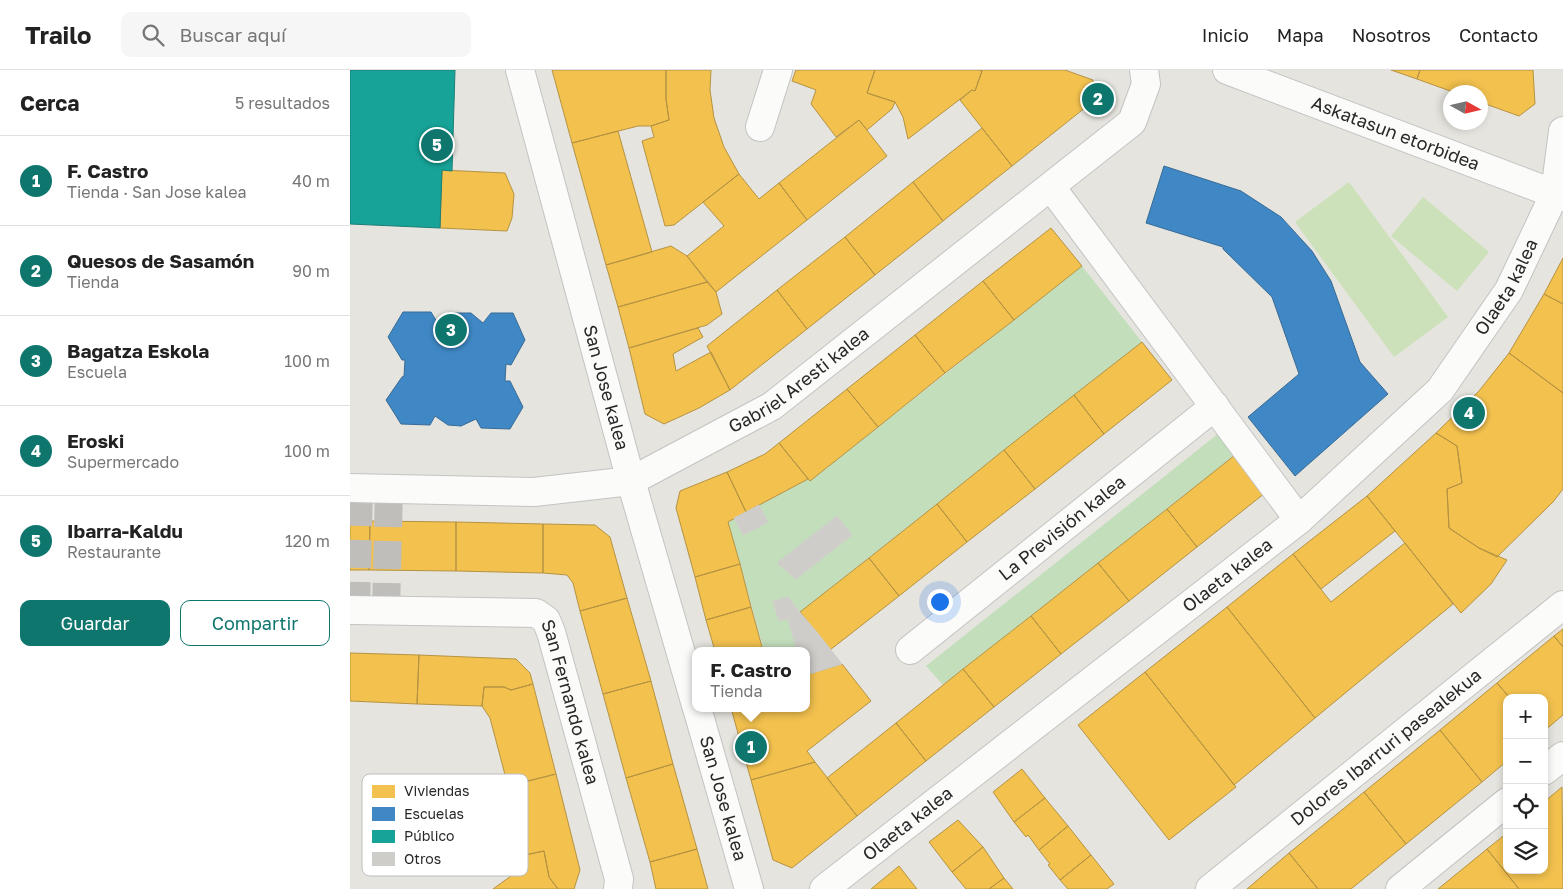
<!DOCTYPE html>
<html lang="es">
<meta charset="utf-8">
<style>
:root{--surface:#fff;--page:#f6f6f6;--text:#222;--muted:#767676;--line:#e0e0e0;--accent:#0f766e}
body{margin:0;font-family:"Golos Text",sans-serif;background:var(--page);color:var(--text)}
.controls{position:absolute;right:15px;bottom:15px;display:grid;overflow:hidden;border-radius:10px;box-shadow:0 2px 8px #0003}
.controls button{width:45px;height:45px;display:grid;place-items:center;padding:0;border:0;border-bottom:1px solid var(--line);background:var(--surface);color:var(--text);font:25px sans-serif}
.compass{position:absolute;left:1093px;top:15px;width:45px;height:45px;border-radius:50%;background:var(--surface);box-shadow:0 2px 8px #0003;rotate:98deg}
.you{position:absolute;left:589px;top:531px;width:18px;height:18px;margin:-12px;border:4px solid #fff;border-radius:50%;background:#1a73e8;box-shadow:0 0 0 8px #1a73e833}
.badge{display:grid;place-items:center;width:32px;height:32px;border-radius:50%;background:var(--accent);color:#fff;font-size:16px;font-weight:700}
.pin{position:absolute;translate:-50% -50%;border:2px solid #fff;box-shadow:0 1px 5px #0006}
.popup{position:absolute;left:342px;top:577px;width:118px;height:65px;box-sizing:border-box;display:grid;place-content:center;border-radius:10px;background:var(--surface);filter:drop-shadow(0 1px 4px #0005);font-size:16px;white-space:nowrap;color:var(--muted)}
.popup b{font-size:19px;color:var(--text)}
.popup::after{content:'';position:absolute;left:50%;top:100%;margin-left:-10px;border:10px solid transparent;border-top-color:var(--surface)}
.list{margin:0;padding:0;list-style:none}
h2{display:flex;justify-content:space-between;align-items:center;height:65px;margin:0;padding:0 20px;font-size:21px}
h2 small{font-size:16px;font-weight:400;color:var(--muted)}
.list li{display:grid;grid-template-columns:32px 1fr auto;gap:15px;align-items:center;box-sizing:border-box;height:90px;padding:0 20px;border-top:1px solid var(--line)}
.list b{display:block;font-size:19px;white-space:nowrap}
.list p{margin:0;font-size:16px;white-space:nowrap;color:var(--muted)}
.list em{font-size:16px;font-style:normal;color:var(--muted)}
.actions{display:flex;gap:10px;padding:15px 20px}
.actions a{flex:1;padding:11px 0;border:1px solid var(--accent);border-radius:10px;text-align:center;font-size:18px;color:var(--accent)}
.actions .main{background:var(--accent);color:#fff}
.icon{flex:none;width:28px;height:28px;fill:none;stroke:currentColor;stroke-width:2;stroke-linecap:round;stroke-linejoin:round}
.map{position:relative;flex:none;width:1213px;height:819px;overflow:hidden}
header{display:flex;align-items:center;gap:30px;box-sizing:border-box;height:70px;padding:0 25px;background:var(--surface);border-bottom:1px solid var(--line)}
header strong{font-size:24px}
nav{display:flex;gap:28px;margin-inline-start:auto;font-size:18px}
.search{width:350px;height:45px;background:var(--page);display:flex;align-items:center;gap:12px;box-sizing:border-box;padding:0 18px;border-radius:10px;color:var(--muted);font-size:19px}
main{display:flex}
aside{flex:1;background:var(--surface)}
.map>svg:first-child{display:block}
.green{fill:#c3debb}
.pitch{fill:#cce1b9}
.homes{fill:#f2c14e;stroke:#b59343}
.schools{fill:#3f88c5;stroke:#386b96}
.public{fill:#17a398;stroke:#1c7e76}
.building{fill:#cfcdc9;stroke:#d0cfca}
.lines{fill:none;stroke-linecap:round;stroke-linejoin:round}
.street-tunnel{stroke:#c0beba;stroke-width:28;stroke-dasharray:28 14;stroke-linecap:butt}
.street-casing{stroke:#c4c3c3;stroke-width:30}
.secondary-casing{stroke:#c4c3c3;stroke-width:30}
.street{stroke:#fbfbfa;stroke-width:28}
.secondary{stroke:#fbfbfa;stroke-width:28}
.labels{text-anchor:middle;stroke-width:5;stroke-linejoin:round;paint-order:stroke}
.street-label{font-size:18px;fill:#282828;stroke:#fff}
.key{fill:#fff;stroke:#bebebe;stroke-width:1}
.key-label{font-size:14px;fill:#282828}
</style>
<header>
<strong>Trailo</strong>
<div class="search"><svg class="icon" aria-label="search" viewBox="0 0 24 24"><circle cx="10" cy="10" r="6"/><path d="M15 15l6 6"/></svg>Buscar aquí</div>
<nav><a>Inicio</a><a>Mapa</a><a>Nosotros</a><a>Contacto</a></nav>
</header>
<main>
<aside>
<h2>Cerca<small>5 resultados</small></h2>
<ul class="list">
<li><span class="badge">1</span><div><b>F. Castro</b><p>Tienda · San Jose kalea</p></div><em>40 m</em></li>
<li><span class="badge">2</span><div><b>Quesos de Sasamón</b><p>Tienda</p></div><em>90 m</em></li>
<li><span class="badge">3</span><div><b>Bagatza Eskola</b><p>Escuela</p></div><em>100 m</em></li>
<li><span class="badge">4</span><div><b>Eroski</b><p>Supermercado</p></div><em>100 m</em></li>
<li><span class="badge">5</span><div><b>Ibarra-Kaldu</b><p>Restaurante</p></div><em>120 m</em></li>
</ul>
<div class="actions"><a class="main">Guardar</a><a>Compartir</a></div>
</aside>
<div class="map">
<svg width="1213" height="819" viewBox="0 0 1213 819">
<rect width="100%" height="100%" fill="#e6e4de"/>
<path class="green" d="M732,196L792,272L450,542L438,527L423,531L429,551L438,549L447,581H414L378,452L384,448L393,465L417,452L409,435L458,409L460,411Z
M869,363L885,385L593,615L576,596Z"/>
<path class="pitch" d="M999,112L1098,247L1044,287L945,152Z
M1073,127L1139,182L1107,221L1041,166Z"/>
<path class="homes" d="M202,0H316V29L319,50L301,56H288L222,73Z
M316,0H361L360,20L364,48L374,77L389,104L324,155L315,156L292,71L304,67L301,56L319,50L316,29Z
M446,0H525L517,23L545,32L542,39L517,60L509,50L486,67L461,34L466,20L442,11Z
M525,0H629L632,1L625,21L622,20L558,69L553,47L545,32L517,23Z
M629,0H715L743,10L746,29L662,96L610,30L622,20L625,21L632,1Z
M1041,0H1070L1067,9Z
M1070,0H1183L1185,34L1169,46L1130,32V22H1103L1067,9Z
M509,50L537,86L457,150L429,113Z
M632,58L662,96L593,151L563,112Z
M268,61L302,182L256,195L222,73Z
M92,100L155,103L164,124L162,148L157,161L90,158Z
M389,104L409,129L429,113L457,150L366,222L337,186L374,156L353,132Z
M563,112L593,151L525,205L495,167Z
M701,158L732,196L664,250L633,211Z
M495,167L525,205L457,259L427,220Z
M321,176L337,186L357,212L268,237L256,195Z
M1213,188V234L1194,224Z
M633,211L664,250L595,303L565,265Z
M357,212L366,222L372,244L357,255L279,278L268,237Z
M427,220L457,259L380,320L357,276Z
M1194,224L1213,234V323L1159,283Z
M348,258L353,267L323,284L326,301L361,282L380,320L349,338L314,354L295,344L279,278Z
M565,265L595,303L528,357L497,319Z
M792,272L822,310L754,364L724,325Z
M1159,283L1213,323V419L1203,432L1147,487L1129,478L1099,458L1097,419L1112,413L1107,376L1086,363L1129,321Z
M497,319L528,357L460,411L429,373Z
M724,325L754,364L685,419L654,380Z
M1086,363L1107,376L1112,413L1097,419L1099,458L1129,478L1157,490L1141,514L1111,543L1017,426Z
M429,373L458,409L396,442L377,402L415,384Z
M654,380L685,419L617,472L587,434Z
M885,385L915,423L847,477L817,439Z
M377,402L396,442L378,452L390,494L345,507L326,438L330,421Z
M1017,426L1045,461L971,519L943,484Z
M587,434L617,472L549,526L519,488Z
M817,439L847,477L779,531L748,493Z
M0,451H20L19,500H0Z
M20,451L106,452V501L19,500Z
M106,452L193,454V503L106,501Z
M193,454L245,455L260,467L277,528L230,541L223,513L217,505L193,503Z
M1055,473L1103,534L965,648L877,537L943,484L981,532Z
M519,488L549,526L480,580L450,542Z
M748,493L779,531L711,584L681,546Z
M390,494L401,537L356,550L345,507Z
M277,528L301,611L253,624L230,541Z
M401,537L412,577L397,581H365L356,550Z
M877,537L965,648L884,715L795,602Z
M681,546L711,584L644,637L613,599Z
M1213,559V577L1204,566Z
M1204,566L1213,577V645L1194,661V628H1160L1147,613Z
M412,577L414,581H397Z
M0,583L69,585L67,634L0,631Z
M69,585L166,589L180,603L183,614L161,620L154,617H134L132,636L67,634Z
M492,594L521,631L457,681L465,692L401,710L381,638H456V605Z
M613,599L644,637L576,691L546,653Z
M795,602L886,717L819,770L728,655Z
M301,611L323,694L276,708L253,624Z
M1147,613L1160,628H1157V691L1132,712L1090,660Z
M183,614L206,704L158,716L140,648L132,636L134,617H154L161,620Z
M546,653L576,691L507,746L477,708Z
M1090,660L1132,712L1056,774L1014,722Z
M465,692L507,746L442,798L423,790L401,710Z
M323,694L347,779L300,792L276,708Z
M672,699L695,728L664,752L643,722Z
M206,704L230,800L224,819H208L199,807L194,781L175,785L158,716Z
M1212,717L1213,819H1169L1137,779L1157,763V800H1194V732Z
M1014,722L1056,774L1001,819H968L939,783Z
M695,728L718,756L689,780L678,765L676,767L664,752Z
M608,750L633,777L602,802L579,772Z
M718,756L741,785L710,810L698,795L700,794L689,780Z
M633,777L654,808L639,819H616L602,802Z
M347,779L358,819H306L300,792Z
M1137,779L1169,819H1088Z
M194,781L199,807L208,819H143L172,798L175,785Z
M939,783L968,819H897Z
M741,785L764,814L757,819H718L710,810Z
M549,796L567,819H521Z
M654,808L663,819H639Z"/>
<path class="schools" d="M814,96L891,121L931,147L962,181L981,211L1010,292L1038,324L945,406L898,347L949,304L922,227L873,179V177L796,153Z
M53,242H81L87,252L98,243H121L133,253L141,243H163L175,270L161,295L156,294L155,311H160L173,337L160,359L131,358L126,349L111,356L98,355L85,346L80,355L51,354L36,330L52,307L54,306L55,290H52L38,267Z"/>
<path class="public" d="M0,0H105L102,101L92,100L90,158L0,154Z"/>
<path class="building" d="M409,435L418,452L405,459L396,442Z
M396,442L405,459L393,465L384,448Z
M487,446L502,465L446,509L427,493Z
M438,527L452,545L429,551L423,531Z
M452,545L466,561L443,567L438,549Z
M466,561L492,594L456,605V581H447L443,567Z"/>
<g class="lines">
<path class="street-tunnel" d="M6,540L9,419
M36,541L39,419"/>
<g class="street-casing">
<g id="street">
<path id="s1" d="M170,0L281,411L346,635"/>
<path d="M410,57L428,0"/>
<path d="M701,117L949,450"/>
<path id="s2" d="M0,418L184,422L281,411L422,336L782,52L796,14L794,0"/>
<path id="s3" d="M0,540L186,543L196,550L201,562L269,809L268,819"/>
<path id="s4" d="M560,580L865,336"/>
<path id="s5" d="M347,638L399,819"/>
<path d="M1194,701L1213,686"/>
<path id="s6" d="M474,819L949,450L1090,320L1159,220L1205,123L1213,61"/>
<path id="s7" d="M860,819L1213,535"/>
<path d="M1050,819L1157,732"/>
</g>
</g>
<g class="secondary-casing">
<g id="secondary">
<path id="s8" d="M877,0L1213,127"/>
</g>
</g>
<use href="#street" class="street"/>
<use href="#secondary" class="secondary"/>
</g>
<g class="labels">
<g class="street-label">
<text dy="6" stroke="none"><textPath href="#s8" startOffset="180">Askatasun etorbidea</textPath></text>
<text dy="6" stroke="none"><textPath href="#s6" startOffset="916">Olaeta kalea</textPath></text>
<text dy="6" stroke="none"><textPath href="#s2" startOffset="478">Gabriel Aresti kalea</textPath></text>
<text dy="6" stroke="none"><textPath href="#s1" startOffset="329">San Jose kalea</textPath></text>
<text dy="6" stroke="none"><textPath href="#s4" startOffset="195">La Previsión kalea</textPath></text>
<text dy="6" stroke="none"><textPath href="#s6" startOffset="511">Olaeta kalea</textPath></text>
<text dy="6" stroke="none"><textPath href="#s3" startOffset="284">San Fernando kalea</textPath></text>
<text dy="6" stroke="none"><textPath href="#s7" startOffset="226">Dolores Ibarruri pasealekua</textPath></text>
<text dy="6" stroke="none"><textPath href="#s5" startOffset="94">San Jose kalea</textPath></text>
<text dy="6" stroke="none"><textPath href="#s6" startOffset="106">Olaeta kalea</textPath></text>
</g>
</g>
<rect x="12" y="704" width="166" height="102" rx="8" class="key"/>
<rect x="22" y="715" width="23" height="13" fill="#f2c14e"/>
<rect x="22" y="737" width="23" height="14" fill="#3f88c5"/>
<rect x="22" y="760" width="23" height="13" fill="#17a398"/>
<rect x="22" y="782" width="23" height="14" fill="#cfcdc9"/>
<g class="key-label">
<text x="54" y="726">Viviendas</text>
<text x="54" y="749">Escuelas</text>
<text x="54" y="771">Público</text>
<text x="54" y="794">Otros</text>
</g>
</svg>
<div class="controls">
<button>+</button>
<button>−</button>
<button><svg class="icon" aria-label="locate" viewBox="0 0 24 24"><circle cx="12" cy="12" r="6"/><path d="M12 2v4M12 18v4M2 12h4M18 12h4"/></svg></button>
<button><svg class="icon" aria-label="layers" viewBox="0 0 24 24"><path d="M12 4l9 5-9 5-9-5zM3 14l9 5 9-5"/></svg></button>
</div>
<svg class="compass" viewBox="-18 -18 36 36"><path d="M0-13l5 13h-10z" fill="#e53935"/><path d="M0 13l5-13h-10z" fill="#767676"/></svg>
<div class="you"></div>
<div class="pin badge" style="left:401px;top:677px">1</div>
<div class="popup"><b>F. Castro</b>Tienda</div>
<div class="pin badge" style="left:748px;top:29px">2</div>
<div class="pin badge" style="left:101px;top:260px">3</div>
<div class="pin badge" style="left:1119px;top:343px">4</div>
<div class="pin badge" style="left:87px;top:75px">5</div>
</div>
</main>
